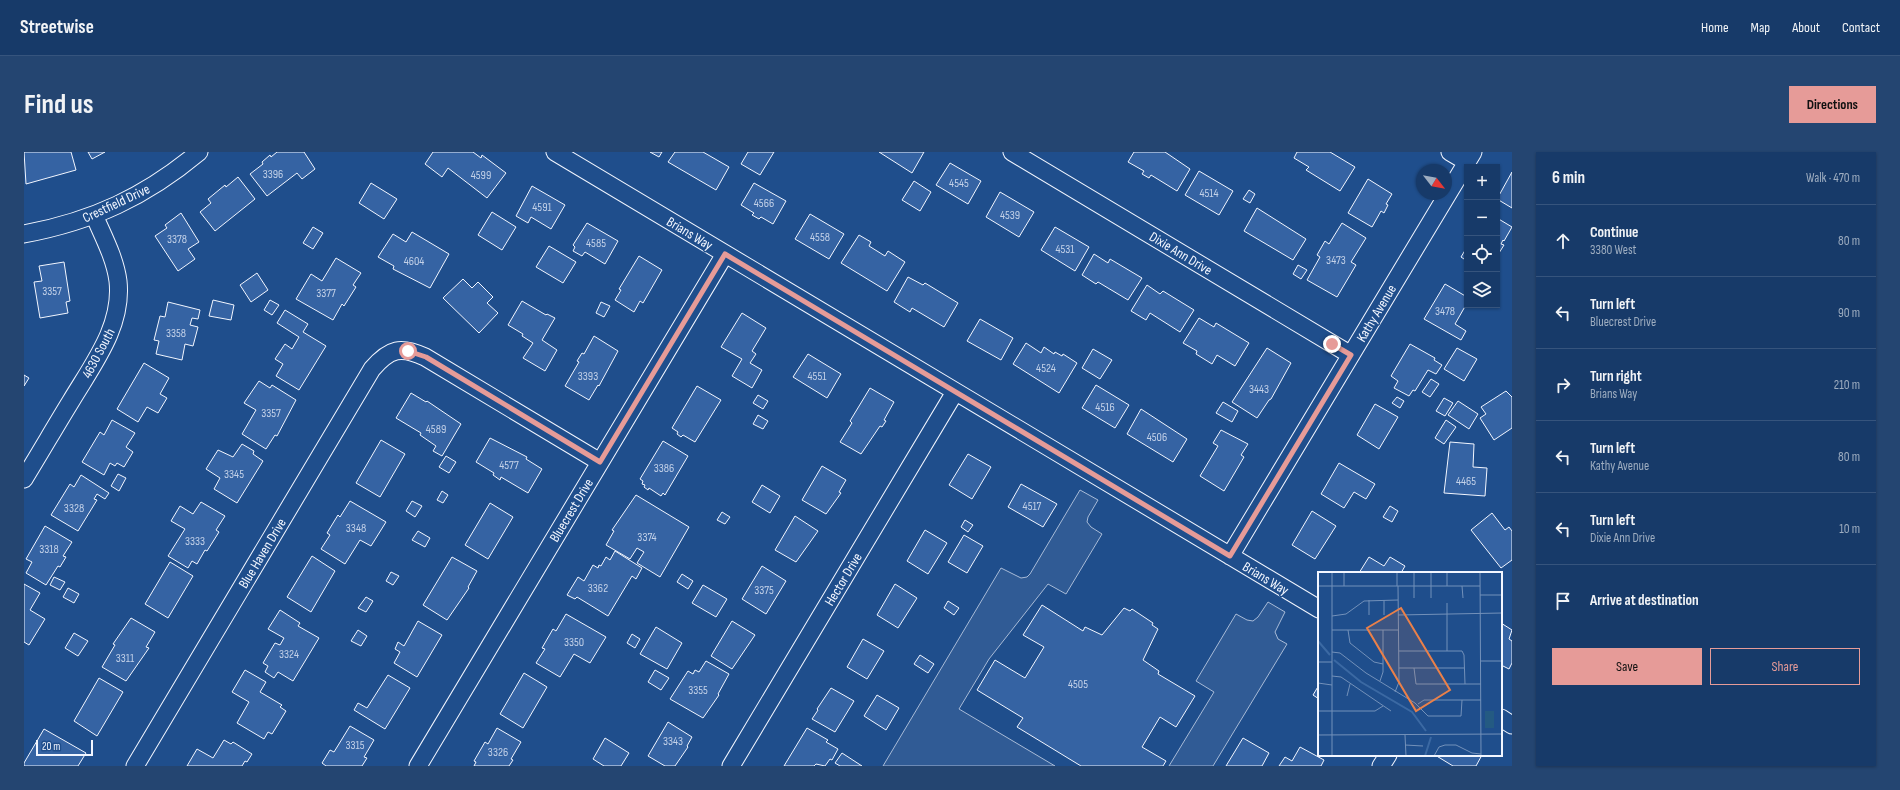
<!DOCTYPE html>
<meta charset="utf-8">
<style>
:root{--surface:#173a69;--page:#244571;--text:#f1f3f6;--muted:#9eadc0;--line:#36547d;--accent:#e69b98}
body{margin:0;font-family:"Sofia Sans Condensed",sans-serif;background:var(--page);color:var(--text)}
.controls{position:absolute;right:12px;top:12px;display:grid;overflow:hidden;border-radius:0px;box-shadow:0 1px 3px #0004}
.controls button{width:36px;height:36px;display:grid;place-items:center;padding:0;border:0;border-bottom:1px solid var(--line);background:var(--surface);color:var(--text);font:20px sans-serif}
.compass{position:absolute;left:1392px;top:12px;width:36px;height:36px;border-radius:50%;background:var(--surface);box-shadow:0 1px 3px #0004;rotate:121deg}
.scale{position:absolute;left:12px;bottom:10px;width:57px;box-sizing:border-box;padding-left:4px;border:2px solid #f2f6ff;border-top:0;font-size:11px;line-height:14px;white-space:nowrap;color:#f2f6ff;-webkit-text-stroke:3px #1f4e8c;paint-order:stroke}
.stop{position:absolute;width:12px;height:12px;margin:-9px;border:3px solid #e69b98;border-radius:50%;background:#fff}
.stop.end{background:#e69b98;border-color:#fff;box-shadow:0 1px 4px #0008}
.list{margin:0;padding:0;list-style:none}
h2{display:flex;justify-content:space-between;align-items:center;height:52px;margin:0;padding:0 16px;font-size:17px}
h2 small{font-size:13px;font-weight:400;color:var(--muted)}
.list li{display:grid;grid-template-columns:26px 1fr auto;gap:12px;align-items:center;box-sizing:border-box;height:72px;padding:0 16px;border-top:1px solid var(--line)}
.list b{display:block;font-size:15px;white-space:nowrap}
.list p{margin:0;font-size:13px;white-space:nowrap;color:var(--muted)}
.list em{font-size:13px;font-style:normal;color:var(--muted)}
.actions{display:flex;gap:8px;padding:12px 16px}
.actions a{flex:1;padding:9px 0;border:1px solid var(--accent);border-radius:0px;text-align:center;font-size:14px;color:var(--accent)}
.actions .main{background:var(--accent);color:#111}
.icon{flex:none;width:22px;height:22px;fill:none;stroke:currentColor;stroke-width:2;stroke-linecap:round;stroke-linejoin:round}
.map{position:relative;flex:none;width:1488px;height:614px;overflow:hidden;border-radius:0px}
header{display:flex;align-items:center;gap:24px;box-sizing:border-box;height:56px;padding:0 20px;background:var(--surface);border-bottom:1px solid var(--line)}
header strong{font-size:19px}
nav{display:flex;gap:22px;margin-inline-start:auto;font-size:14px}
.intro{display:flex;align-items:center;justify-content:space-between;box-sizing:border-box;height:96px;padding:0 24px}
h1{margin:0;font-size:28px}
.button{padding:10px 18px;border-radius:0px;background:var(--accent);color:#111;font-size:14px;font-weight:700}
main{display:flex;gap:24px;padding:0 24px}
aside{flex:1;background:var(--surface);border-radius:0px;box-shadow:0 1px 3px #0004}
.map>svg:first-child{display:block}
.parking{fill:#305b95;stroke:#a8bbd7}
.building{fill:#3563a3;stroke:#f2f6ff}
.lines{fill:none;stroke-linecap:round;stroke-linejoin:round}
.minor-casing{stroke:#f2f6ff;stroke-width:19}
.minor{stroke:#1f4e8c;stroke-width:17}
.route{stroke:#e69b98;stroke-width:5}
.labels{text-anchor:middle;stroke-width:3;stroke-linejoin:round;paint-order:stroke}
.number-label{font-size:12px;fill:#c3d1e8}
.street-label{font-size:14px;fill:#f2f6ff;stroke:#1f4e8c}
.inset-river{fill:none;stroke:#3b69a3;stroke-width:2}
.inset-road{fill:none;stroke:#7391ba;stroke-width:1}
.view{fill:#ea8049;fill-opacity:0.15;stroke:#ea8049;stroke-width:2}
.inset-edge{fill:none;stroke:#f2f6ff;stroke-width:2}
</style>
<header>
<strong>Streetwise</strong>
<nav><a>Home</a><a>Map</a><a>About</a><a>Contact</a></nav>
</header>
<div class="intro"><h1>Find us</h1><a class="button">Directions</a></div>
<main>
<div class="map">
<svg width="1488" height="614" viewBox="0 0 1488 614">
<rect width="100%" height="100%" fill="#1f4e8c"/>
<path class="parking" d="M1056,338L1074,348L1064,365L1063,370L1067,375L1078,382L1042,442L1024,432L965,507L935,557L1031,614H859L977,416L997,426L1003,425L1006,422Z
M1244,450L1261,460L1251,480L1254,487L1263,492L1189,614H1145L1190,540L1172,529L1212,462L1223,468L1229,469L1234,465Z"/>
<path class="building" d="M0,0H47L52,18L2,32Z
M64,0H81L68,7Z
M253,0H280L291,17L278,27L273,21L243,44L226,22L239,12L238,10L246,3L247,5Z
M409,0H449L457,6L458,3L482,21L463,46L424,16L418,25L401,12Z
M626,0H638L635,5Z
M651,0H679L705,15L692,38L644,10Z
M724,0H750L736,23L717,12Z
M855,0H900L888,21Z
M1110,0H1141L1166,17L1153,39L1127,23L1125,26L1118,22L1120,19L1104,10Z
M1273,0H1306L1331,15L1316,39L1282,18L1285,15L1270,6Z
M926,11L957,29L944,52L912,33Z
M1175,19L1209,39L1195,63L1161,43Z
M1488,20V56L1473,47Z
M214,25L231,47L191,79L176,60L187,51L184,47L201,33L202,35Z
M1344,27L1368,42L1362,52L1364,53L1360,61L1357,59L1348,75L1324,61Z
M890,29L907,40L896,59L878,48Z
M347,31L373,47L360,67L335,51Z
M730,31L762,49L749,72L737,65L735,67L728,63L730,61L717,53Z
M508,34L541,53L527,77L507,65L504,71L492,64Z
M1225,38L1231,42L1226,51L1219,47Z
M976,40L1010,60L995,85L962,65Z
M1233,56L1282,87L1269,108L1220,79Z
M468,60L492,75L478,98L454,83Z
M157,61L175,90L164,97L171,107L154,119L131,84L143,76L141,73Z
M786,62L820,82L805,107L771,87Z
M1473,66L1488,75L1480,89L1479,88L1477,92L1480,93L1475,101L1473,100Z
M563,71L594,89L581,112L561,100L558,104L549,99L551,95L549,93Z
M1318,71L1342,86L1327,110L1332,113L1313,145L1283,128L1296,105L1293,103L1301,89L1305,92Z
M289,75L299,81L289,97L279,91Z
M1031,75L1065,95L1051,119L1017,98Z
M388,80L425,102L406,136L369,117L370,114L354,105L369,82L382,90Z
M835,83L847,90L845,94L861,104L864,99L881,110L863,139L817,111Z
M525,94L552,110L539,131L512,115Z
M1443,95V109L1437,105Z
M1070,102L1084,111L1086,107L1118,126L1104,148L1074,130L1072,132L1058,123Z
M615,104L638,118L619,151L616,149L610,160L591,148L597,138L595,137Z
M312,106L337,121L329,133L332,135L320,154L318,152L309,168L272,147L287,122L298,129Z
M40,110L46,149L42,150L44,161L16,166L10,130L18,129L15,114Z
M1274,113L1283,118L1277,127L1269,122Z
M233,121L244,138L227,150L216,133Z
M884,125L899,133L901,131L934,151L920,175L888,156L886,160L870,150Z
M439,127L448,136L454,130L469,145L463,151L474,161L455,181L419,146Z
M1421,132L1443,145V151L1431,172L1442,179L1437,188L1400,167Z
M1123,133L1136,142L1139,139L1170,158L1156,180L1126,161L1122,168L1107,159Z
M189,148L210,153L207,168L185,164Z
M246,148L255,153L248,163L240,158Z
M498,149L522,163L523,162L531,166L518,188L533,198L521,219L499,206L509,191L498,184L499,182L484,173Z
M144,150L176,158L174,167L168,166L166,173L174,175L169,194L161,192L158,208L132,202L135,189L130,188L136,164L141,165Z
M577,150L586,154L580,165L572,161Z
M261,158L284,172L279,180L302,194L275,238L252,224L259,212L251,207L261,192L268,197L275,185L253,171Z
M718,161L742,176L728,199L732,202L726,211L738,218L728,236L708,224L718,207L697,195Z
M1175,166L1190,175L1192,171L1225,191L1211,214L1193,203L1188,212L1172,202L1173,199L1159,191Z
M956,167L989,186L977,208L943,189Z
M570,184L594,199L575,234L574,233L565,248L541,234L555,210L553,209L558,201L560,202Z
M1002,191L1017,201L1020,195L1030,202L1031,200L1038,204L1039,202L1053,211L1035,241L989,212Z
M1386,192L1411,206L1410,208L1418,213L1412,222L1404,218L1391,239L1389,238L1385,244L1370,236L1374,229L1367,224Z
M1243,196L1267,211L1247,247L1245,248L1233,266L1208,250Z
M1433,196L1453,207L1440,229L1420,217Z
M1069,197L1088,208L1076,227L1058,216Z
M784,202L817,222L803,246L769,225Z
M120,211L145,226L136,242L143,246L134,261L123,255L114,270L93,257Z
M0,223L5,226L0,234Z
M1407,227L1415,232L1406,245L1398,240Z
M235,229L246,236L248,233L272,248L253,284L251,283L242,297L218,282L232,258L220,251Z
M1072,233L1105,253L1091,276L1058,256Z
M673,234L697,248L671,290L659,283L657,285L653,282L654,280L648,276Z
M846,236L870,250L860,268L862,269L858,275L856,274L837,302L816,290L828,271L826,269Z
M1482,239L1488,245V276L1470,288L1456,266L1462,262L1457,255Z
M387,241L402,250L403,249L437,272L418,304L409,299L412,294L396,283L397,281L372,266Z
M734,243L744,249L739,257L729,251Z
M1373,245L1380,249L1376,256L1368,251Z
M1420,246L1429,251L1421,264L1412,259Z
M1434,249L1454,262L1445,277L1424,263Z
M1199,250L1214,259L1208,270L1192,261Z
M1351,252L1374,265L1355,297L1333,283Z
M1117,257L1163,287L1149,310L1103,282Z
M734,263L744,269L739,277L729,272Z
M88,268L111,281L102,295L109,300L100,315L93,311L91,314L86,311L80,323L58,310L76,280L80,283Z
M1422,268L1432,275L1420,292L1411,286Z
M1197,278L1224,292L1217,303L1220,305L1200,339L1176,324L1194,294L1189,291Z
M466,286L503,305L502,307L518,317L504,341L477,325L476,328L469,323L470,321L452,310Z
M357,288L381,302L356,345L332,331Z
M639,289L664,304L641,343L639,341L637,344L625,336L624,338L620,335L621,333L618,332L619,329L616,327Z
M1426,290L1450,292L1449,315L1463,316L1461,344L1420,341Z
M218,292L230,299L229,302L239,309L213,351L190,337L196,326L182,317L194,298L209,305Z
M944,302L967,315L948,347L925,333Z
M422,304L432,310L425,321L415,315Z
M1315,311L1351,332L1342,347L1330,340L1320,356L1297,342Z
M798,314L822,328L815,340L817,341L802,362L778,348Z
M94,322L102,326L95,339L87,334Z
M57,323L85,341L81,347L73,342L70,347L73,348L54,379L27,363L46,332L50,335Z
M997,332L1033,352L1019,375L984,355Z
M738,333L756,344L746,361L728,350Z
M418,339L424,343L419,351L413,348Z
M612,343L665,375L636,425L613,411L620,400L613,396L606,407L582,393L590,379L588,378Z
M326,349L362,370L347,394L336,388L321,412L297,397L306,383L303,381L314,363L316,365Z
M388,349L398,354L391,365L382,359Z
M177,350L201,364L192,378L195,380L183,399L181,398L173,412L168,409L164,416L144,404L161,377L147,369L156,354L169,362Z
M466,351L489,365L464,407L441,393Z
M1366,354L1374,359L1368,370L1359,365Z
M1288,359L1312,374L1291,407L1268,393Z
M698,360L706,365L701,372L693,368Z
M1468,361L1481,378L1485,375L1488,379V408L1477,416L1447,378Z
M771,364L794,379L772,410L751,398Z
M941,368L949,373L944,380L937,375Z
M21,374L48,390L39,404L42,405L36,415L34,414L22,433L2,421L8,410L2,407Z
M901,378L923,391L904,422L883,409Z
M394,379L406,386L401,395L388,388Z
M940,383L959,394L943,421L924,410Z
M591,399L618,416L612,427L608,424L584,464L553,445L551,447L543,443L554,425L560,429L569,413L574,416L575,413L577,414L582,405L586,408Z
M288,404L311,419L287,460L263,445Z
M428,405L453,419L444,435L445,436L423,468L399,453Z
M1345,405L1360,414L1366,405L1381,414L1377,421H1335Z
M146,410L169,424L144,466L121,452Z
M738,414L762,429L742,462L718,447Z
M367,420L375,424L369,433L362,429Z
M658,422L669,429L664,437L653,430Z
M30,425L41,430L36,438L26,433Z
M0,432L16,441L6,458L21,467L5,493L0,490Z
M871,432L893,446L874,476L853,463Z
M679,433L703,447L692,465L668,451Z
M44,436L55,442L50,451L39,445Z
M342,445L349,449L342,460L334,456Z
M924,449L935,456L930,463L920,456Z
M1018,453L1059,479L1061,475L1078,483L1100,456L1106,459L1108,457L1129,471L1128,473L1134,477L1119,508L1135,519L1134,522L1171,544L1152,575L1136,565L1118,595L1142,609L1139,614H1057L993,575L999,566L953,538L971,508L1001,526L1020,495L999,483Z
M256,458L276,471L274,474L295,486L269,529L254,520L250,526L241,520L244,514L239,511L251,491L256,493L260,486L244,477Z
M542,462L582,485L566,511L550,502L536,525L512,511L521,497L518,496L529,477L532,479Z
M107,466L131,480L122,495L125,496L102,529L78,515L91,493L89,492Z
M394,469L418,483L393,525L370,511L376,500L371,497L374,490L380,494Z
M708,469L731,483L708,517L687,504Z
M1477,471L1488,478L1485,487L1488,489V511L1485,517L1477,513Z
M632,475L658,491L643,517L616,502Z
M334,478L343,484L337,494L327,489Z
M50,481L64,489L54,504L41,496Z
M608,482L616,487L611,496L603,491Z
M839,487L860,499L843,527L823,515Z
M896,503L910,512L904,521L890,512Z
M682,509L705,522L694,542L695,543L679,566L646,547L664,519L669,522L671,518L675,520Z
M221,518L242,530L236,540L258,553L256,555L262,559L248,582L244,580L240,587L213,571L225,550L208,540Z
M631,518L645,526L637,538L624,530Z
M500,521L523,535L499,576L476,562Z
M364,523L386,536L361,577L330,558L334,551L343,556Z
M75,526L99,540L73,584L50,569Z
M1295,533V547L1289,543Z
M807,536L830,549L811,580L788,567L794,558L793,557Z
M853,543L875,556L862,578L840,564Z
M644,570L668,585L663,594L664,595L651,614H641L624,604Z
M326,574L350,588L340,605L343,606L338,614H302L298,611L306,598L310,600Z
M473,576L497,590L487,607L489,608L485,614H450L452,610L450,609L461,590L464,592Z
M783,576L804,588L802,590L814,597L808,608L806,607L801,614L792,612L790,614H760Z
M20,577L62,601L54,614H0V611Z
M581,586L605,601L597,614H580L569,607Z
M1219,586L1245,601L1238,614H1202Z
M200,588L207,592L209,590L228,602L223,610L221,609L218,614H163L173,597L189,606Z
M1276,595L1300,608L1297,614H1255L1261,605L1268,609Z
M818,601L838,614H816L811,611Z
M1411,603H1458L1452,614H1429Z"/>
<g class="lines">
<g class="minor-casing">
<path id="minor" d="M531,0L1295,457
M988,0L1327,203
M1426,0L1443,10
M0,82C69,69 121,45 175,0
M0,327C16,301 31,275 47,249C69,212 99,174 94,129C91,106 79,84 70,63
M1206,404L1449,0
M1477,566L1488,573
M111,614L348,217C366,196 377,194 401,205L576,310
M394,614L701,102
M707,614L931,240
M1357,614L1364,603"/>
</g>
<use href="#minor" class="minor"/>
</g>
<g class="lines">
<path class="route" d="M384,199L402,205L576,310L701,102L1206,404L1327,203L1308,192"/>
</g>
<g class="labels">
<g class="number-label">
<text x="249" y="26">3396</text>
<text x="457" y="27">4599</text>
<text x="935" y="35">4545</text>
<text x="1185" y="45">4514</text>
<text x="740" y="55">4566</text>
<text x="518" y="59">4591</text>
<text x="986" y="67">4539</text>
<text x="796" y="89">4558</text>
<text x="153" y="91">3378</text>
<text x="572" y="95">4585</text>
<text x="1041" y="101">4531</text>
<text x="1312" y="112">3473</text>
<text x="390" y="113">4604</text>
<text x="28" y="143">3357</text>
<text x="302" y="145">3377</text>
<text x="1421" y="163">3478</text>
<text x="152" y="185">3358</text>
<text x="1022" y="220">4524</text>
<text x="564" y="228">3393</text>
<text x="793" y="228">4551</text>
<text x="1235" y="241">3443</text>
<text x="1081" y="259">4516</text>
<text x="247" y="265">3357</text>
<text x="412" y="281">4589</text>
<text x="1133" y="289">4506</text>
<text x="485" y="317">4577</text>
<text x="640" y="320">3386</text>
<text x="210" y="326">3345</text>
<text x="1442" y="333">4465</text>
<text x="1008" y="358">4517</text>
<text x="50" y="360">3328</text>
<text x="332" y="380">3348</text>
<text x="623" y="389">3374</text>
<text x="171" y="393">3333</text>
<text x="25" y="401">3318</text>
<text x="574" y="440">3362</text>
<text x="740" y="442">3375</text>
<text x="550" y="494">3350</text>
<text x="265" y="506">3324</text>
<text x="101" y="510">3311</text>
<text x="1054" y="536">4505</text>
<text x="674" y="542">3355</text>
<text x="649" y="593">3343</text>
<text x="331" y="597">3315</text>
<text x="474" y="604">3326</text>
</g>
<g class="street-label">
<text transform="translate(92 51) rotate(-25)" y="5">Crestfield Drive</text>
<text transform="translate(666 81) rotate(31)" y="5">Brians Way</text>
<text transform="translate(1157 101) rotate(31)" y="5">Dixie Ann Drive</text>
<text transform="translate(1352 161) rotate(-59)" y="5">Kathy Avenue</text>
<text transform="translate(74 201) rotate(-62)" y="5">4630 South</text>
<text transform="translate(547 358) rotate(-59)" y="5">Bluecrest Drive</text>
<text transform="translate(238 401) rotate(-59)" y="5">Blue Haven Drive</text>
<text transform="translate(1242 426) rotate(31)" y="5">Brians Way</text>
<text transform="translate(819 427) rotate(-59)" y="5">Hector Drive</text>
</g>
</g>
<g transform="translate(1294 420)">
<rect width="184" height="184" fill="#1f4e8c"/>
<path d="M167,139H176V156H167Z" fill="#245a82"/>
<path class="inset-river" d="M0,69L12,83M16,88L43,110L94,140L108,159M107,184L113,165"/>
<path class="inset-road" d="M14,0V184M26,0V14M79,0V14M96,0V26M113,0V26M129,0V14M162,0L163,184M0,14H162M144,14L145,26M162,23H184M66,28V43M129,31V79M0,39V14M51,43V28M80,43L184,41M14,44L28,42L46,29L80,28M14,58H81M30,58L32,71L56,90L65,92M81,79H144L146,83L147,112M14,80L22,81L48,101L97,131L110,144H143L144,128M163,89H184M0,90H14M81,96H146M96,96L98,112H163M14,104L23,105L73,139M62,109L65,100V58M0,111L14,113M77,120L81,110L80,14M29,124L32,112M100,132L106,128H163M1,139H57L65,134M0,163L184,162M87,163L88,184M87,173L105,174M116,184L121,175L127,173H138L154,181L163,182"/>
<path class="view" d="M83,36L132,118L98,139L49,56Z"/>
<rect width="184" height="184" class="inset-edge"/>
</g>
</svg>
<div class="controls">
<button>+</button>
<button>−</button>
<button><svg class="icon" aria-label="locate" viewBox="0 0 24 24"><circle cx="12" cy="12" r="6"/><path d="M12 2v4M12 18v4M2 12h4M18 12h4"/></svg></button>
<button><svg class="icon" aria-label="layers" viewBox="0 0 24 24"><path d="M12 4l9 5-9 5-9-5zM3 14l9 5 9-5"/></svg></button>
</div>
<svg class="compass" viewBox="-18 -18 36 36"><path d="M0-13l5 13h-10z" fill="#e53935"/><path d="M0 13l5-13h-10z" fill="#9eadc0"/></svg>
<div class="scale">20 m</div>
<div class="stop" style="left:384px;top:199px"></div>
<div class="stop end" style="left:1308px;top:192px"></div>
</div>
<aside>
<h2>6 min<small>Walk · 470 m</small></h2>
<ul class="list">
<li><svg class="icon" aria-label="ahead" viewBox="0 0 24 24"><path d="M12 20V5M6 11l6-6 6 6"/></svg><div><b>Continue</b><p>3380 West</p></div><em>80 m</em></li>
<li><svg class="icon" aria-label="left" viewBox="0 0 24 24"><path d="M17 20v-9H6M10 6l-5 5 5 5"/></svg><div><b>Turn left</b><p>Bluecrest Drive</p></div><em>90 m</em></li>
<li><svg class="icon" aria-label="right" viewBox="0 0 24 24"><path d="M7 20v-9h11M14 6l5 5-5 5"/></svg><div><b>Turn right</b><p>Brians Way</p></div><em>210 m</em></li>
<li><svg class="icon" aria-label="left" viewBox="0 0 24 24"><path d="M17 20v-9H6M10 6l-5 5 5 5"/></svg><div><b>Turn left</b><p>Kathy Avenue</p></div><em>80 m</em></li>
<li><svg class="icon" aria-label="left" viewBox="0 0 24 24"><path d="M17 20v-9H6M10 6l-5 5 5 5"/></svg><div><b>Turn left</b><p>Dixie Ann Drive</p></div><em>10 m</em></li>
<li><svg class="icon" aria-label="arrive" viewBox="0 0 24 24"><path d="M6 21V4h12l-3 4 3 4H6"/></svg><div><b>Arrive at destination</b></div></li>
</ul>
<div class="actions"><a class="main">Save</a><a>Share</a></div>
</aside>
</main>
